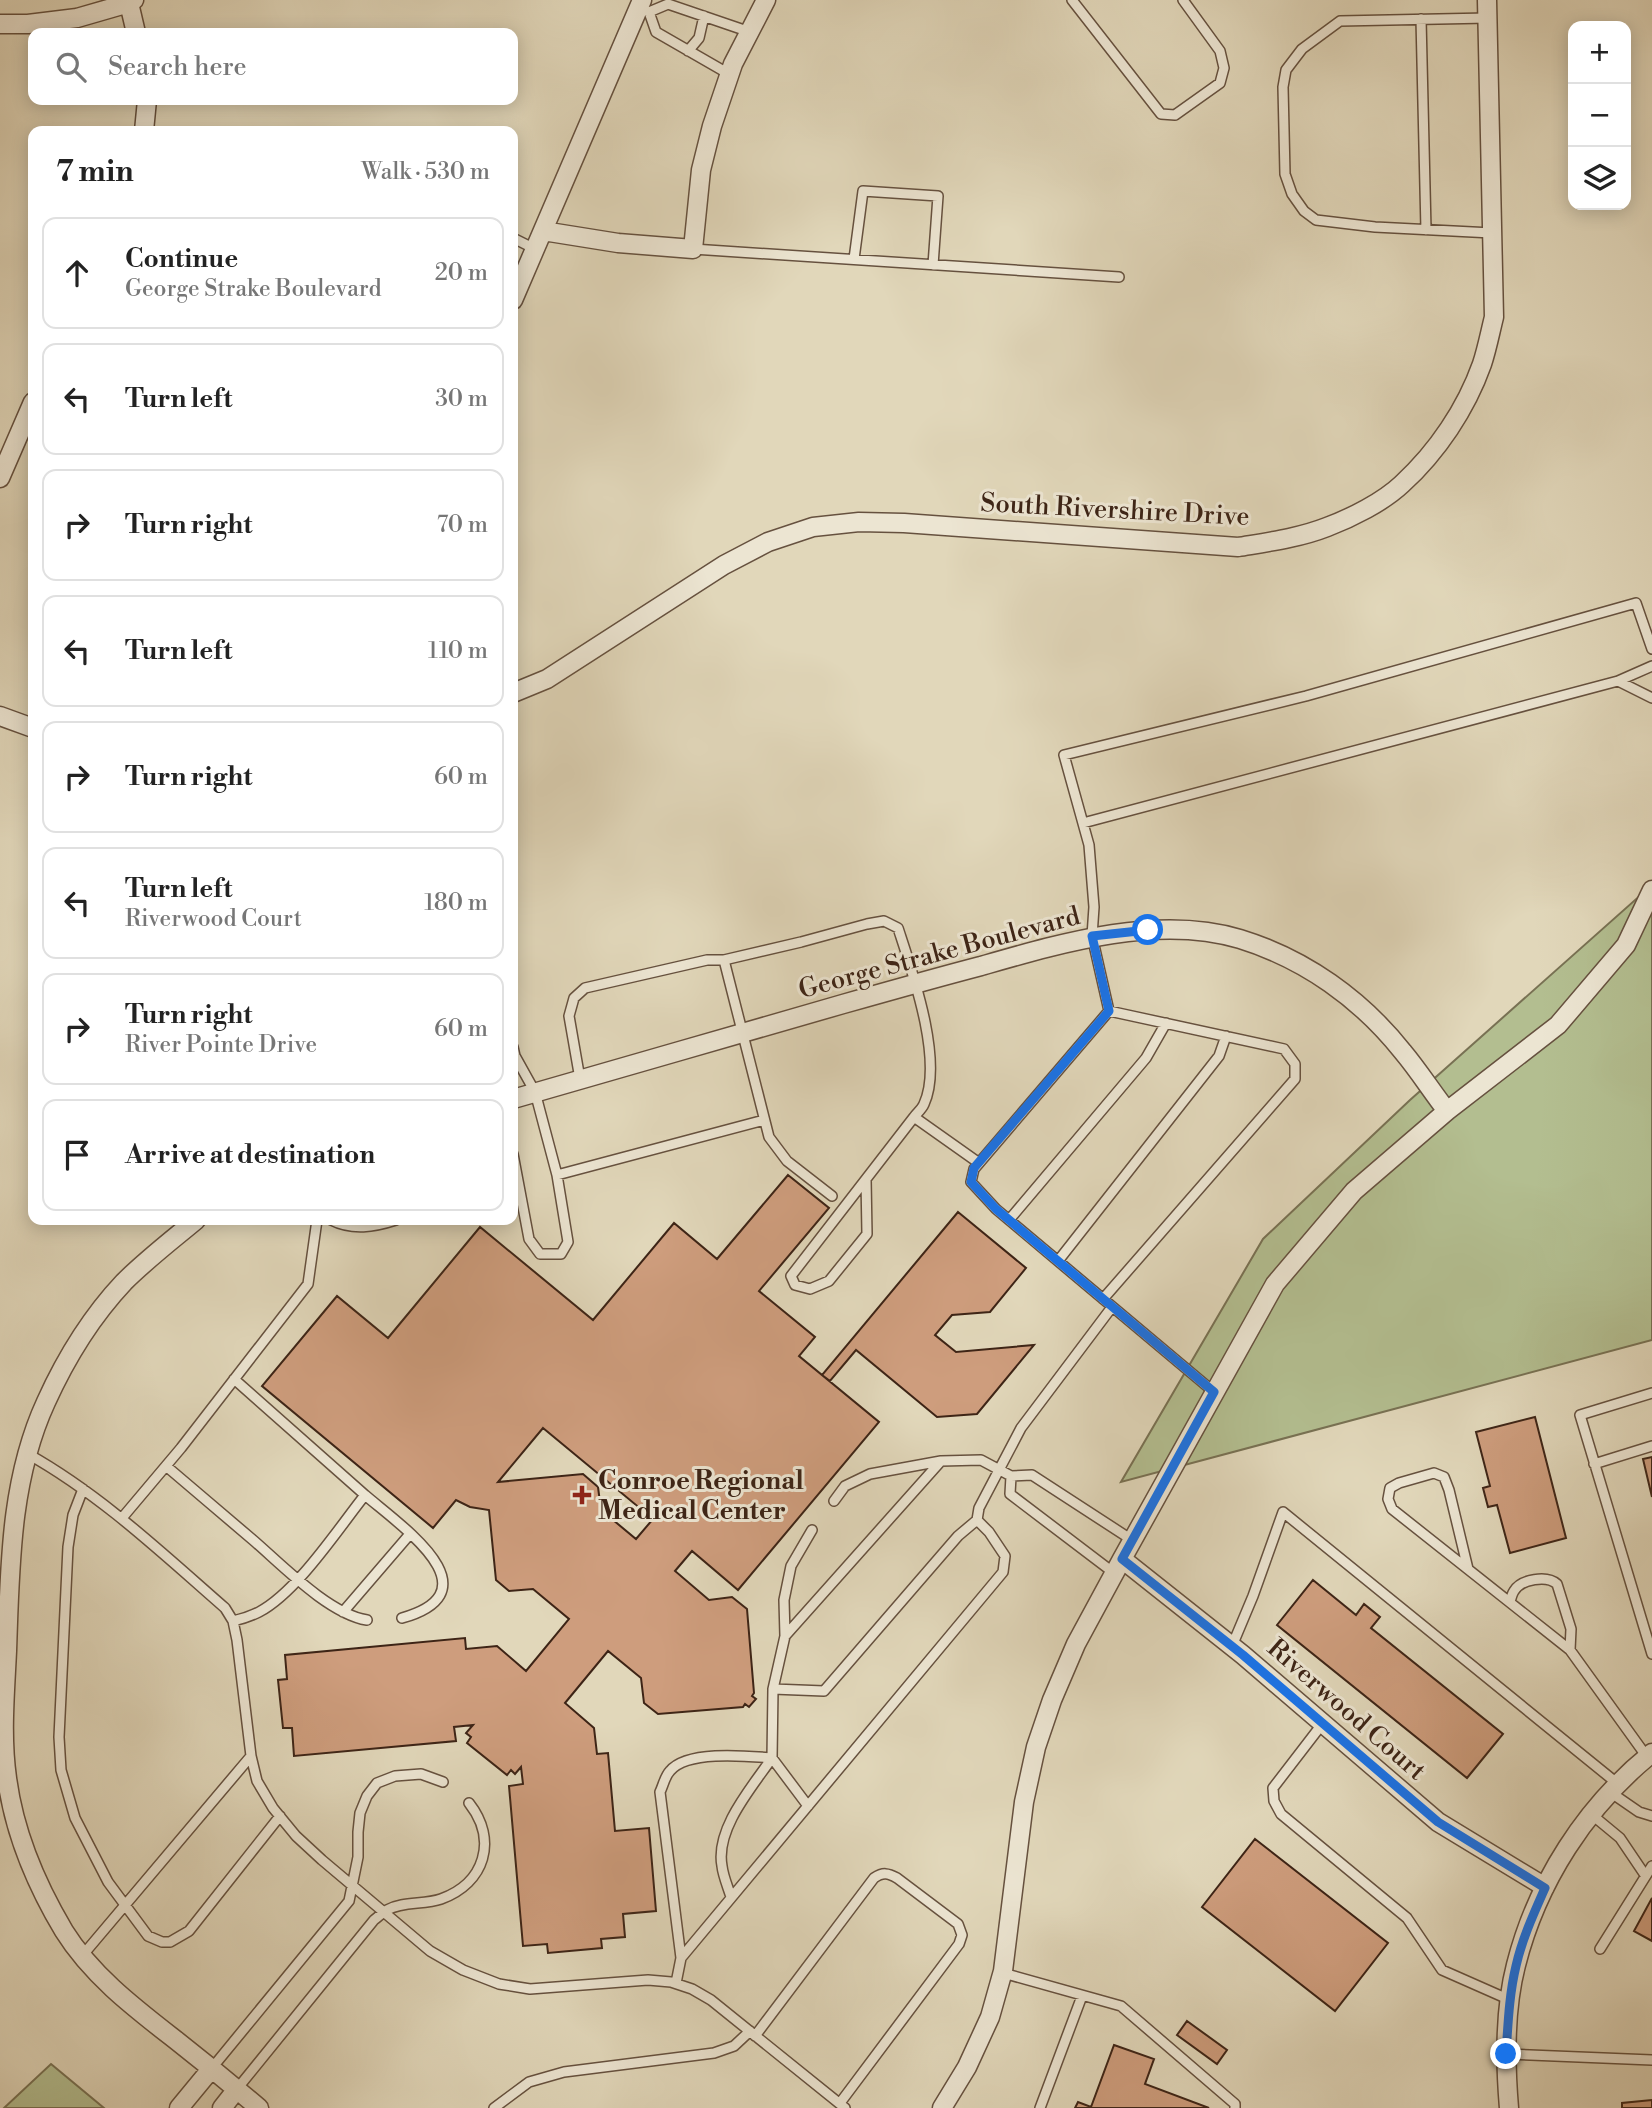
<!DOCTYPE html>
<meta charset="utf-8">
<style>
:root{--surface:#fff;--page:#f2f2f2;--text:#222;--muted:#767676;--line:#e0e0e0}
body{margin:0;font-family:"Libre Bodoni",serif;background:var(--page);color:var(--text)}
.controls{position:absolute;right:21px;top:21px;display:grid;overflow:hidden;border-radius:14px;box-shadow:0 4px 18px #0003}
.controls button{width:63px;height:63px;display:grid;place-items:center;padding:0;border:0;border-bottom:2px solid var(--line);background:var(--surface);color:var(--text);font:35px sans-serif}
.stop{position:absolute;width:21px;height:21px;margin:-16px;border:5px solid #1a73e8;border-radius:50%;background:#fff}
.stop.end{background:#1a73e8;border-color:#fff;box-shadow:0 2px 7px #0008}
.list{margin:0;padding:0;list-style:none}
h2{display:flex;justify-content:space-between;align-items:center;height:91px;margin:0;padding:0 28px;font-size:30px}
h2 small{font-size:23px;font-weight:400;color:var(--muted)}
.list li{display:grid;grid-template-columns:46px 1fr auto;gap:21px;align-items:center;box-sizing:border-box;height:112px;margin:0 14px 14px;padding:0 14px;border:2px solid var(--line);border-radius:14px}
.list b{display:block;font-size:26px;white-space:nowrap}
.list p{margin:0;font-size:23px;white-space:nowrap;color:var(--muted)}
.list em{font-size:23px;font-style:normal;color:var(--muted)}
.icon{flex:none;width:38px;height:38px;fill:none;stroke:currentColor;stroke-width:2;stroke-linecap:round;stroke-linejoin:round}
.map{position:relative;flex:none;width:1652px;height:2108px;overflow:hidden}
.search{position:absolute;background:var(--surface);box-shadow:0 4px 18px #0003;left:28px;top:28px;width:490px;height:77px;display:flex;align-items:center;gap:18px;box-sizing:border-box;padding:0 24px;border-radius:14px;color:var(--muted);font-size:26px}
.panel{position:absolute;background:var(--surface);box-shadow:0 4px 18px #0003;left:28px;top:126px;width:490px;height:1099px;border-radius:14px}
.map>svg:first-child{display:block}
.green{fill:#b3be90;stroke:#787153;stroke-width:2}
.building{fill:#ce9d7d;stroke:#3d2416;stroke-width:2;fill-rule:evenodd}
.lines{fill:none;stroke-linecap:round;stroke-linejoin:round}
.service-casing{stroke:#66513f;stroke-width:12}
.minor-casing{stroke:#66513f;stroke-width:21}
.service{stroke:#ece5d2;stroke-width:9}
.minor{stroke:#ece5d2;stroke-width:18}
.route{stroke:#1a73e8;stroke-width:9}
.poi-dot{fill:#8f2418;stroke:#ece5d2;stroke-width:2.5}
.labels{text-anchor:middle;stroke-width:6;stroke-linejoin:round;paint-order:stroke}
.street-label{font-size:26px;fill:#3d2416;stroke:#ece5d2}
.poi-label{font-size:26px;font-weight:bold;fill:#3d2416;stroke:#ece5d2;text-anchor:start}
</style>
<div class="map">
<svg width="1652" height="2108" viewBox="0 0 1652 2108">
<rect width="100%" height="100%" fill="#e1d7ba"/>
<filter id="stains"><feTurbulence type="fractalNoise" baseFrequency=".00286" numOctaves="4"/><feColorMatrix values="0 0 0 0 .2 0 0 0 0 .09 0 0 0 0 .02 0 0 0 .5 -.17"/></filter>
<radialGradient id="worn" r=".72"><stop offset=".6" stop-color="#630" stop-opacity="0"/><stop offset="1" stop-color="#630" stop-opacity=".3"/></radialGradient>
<path class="green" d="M1652,885V1340L1121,1482L1263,1239L1410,1100Z
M51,2064L104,2108H4Z"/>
<path class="building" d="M788,1175L829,1208L759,1291L815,1337L799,1356L879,1422L738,1590L692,1551L675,1571L709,1600L732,1597L747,1609L754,1693L752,1696L756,1699L749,1707L745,1704L743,1707L658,1714L644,1703L641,1678L608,1651L565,1703L594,1728L597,1754L608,1753L615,1831L649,1828L656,1911L623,1914L625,1937L601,1939L602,1948L548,1953L547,1944L523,1946L509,1786L523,1784L521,1767L515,1774L511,1770L507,1775L467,1743L471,1737L466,1733L473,1725L454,1727L456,1741L294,1756L292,1728H283L278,1680L287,1679L285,1655L465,1638L466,1649L497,1646L526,1671L569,1619L533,1589L509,1591L496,1580L489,1510L470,1507L456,1500L433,1528L262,1386L337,1296L388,1338L480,1227L593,1320L674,1223L717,1259ZM543,1428L653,1519L636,1539L601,1510L598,1487L583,1474L498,1482Z
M958,1212L1026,1268L990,1312L952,1315L935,1335L956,1352L1034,1345L977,1414L937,1417L856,1350L830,1381L822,1375Z
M1535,1417L1566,1538L1510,1553L1497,1505L1488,1507L1483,1488L1490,1486L1476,1432Z
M1652,1457V1497L1643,1459Z
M1313,1580L1356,1615L1364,1604L1380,1617L1371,1628L1503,1734L1467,1778L1277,1625Z
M1255,1839L1388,1943L1335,2011L1202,1907Z
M1652,1898V1941L1634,1931Z
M1187,2021L1227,2050L1217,2064L1177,2035Z
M1114,2045L1154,2059L1145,2084L1209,2108H1075L1078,2102L1091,2107Z
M1652,2100V2108H1622V2103Z"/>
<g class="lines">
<g class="service-casing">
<path id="service" d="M1072,0L1161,114L1175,115L1220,83L1224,68L1220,51L1183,0
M639,9L649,12L668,4L750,32
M649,12L656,32L729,74
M1488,18L1340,21L1302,49L1286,70L1283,87L1285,174L1292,194L1304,211L1316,220L1375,227L1492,233
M1421,19L1426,230
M688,51L699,38L704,16
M513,238L535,249
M693,249L1119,277
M854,259L863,191L938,196L933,265
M1652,666L1618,681L1652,698
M1083,823L1618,681
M513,1047L515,1056L535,1092L557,1175L568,1242L561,1254H540L529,1239L513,1154
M580,1079L569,1016L574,998L585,988L707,960H724
M557,1175L764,1120
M866,1179L867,1234L829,1281L810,1289L795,1285L791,1276L914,1117
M832,1196L787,1161L769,1137L724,960L801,942L867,924L884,921L898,928C912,971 944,1061 924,1104C922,1109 917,1113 914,1117L979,1163
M331,1220C353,1231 374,1227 396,1220
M1009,1220L1146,1058L1166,1023
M1058,1261L1219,1056L1226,1036
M1103,1299L1295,1079V1064L1284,1049L1109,1011
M1214,1392L996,1209L971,1182L974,1169L1109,1011L1092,936L1094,907L1089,845L1064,755L1306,696L1636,603L1652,649
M1652,1393L1580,1415L1652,1654
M28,1454C101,1495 162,1553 225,1608L233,1621L237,1640L251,1756L257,1781L273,1808L296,1836L322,1860L430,1951L463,1970L499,1984L530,1989L648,1980L671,1982L692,1989L711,2000L845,2108
M1594,1464L1652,1446
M166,1466C195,1491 224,1515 253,1540C282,1565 329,1614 367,1620
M1011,1476L1010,1494L1114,1573
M83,1489L73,1515L68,1547L59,1737L61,1770L75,1818L108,1882L148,1936L162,1942H170L189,1931L280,1816
M365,1495C401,1526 497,1591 402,1618
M834,1501L845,1486L870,1474L941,1461
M122,1518L181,1448L308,1284L317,1220
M1468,1569L1449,1490L1444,1477L1434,1473L1399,1483L1390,1488L1388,1499L1392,1509L1570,1650L1647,1757
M1510,1602C1511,1598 1512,1594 1514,1591C1521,1579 1547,1575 1557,1584L1571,1629L1570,1650
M343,1612L410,1534
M233,1621C242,1619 251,1616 259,1612C297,1592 338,1529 365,1495L234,1379
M785,1636L784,1600L791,1566L812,1530
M1232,1646L1253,1596L1283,1512L1618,1784
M773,1689L824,1691L958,1536L977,1520
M1323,1723L1273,1788L1274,1801L1281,1814L1407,1918L1442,1970L1510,2000
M1610,1792L1639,1812L1652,1816
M1591,1814L1620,1838L1645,1875
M731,1897C728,1887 723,1876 722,1866C715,1829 752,1787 772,1758L808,1806
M1600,1949L1652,1866
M82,1956L251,1756
M681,1958L660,1792C663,1786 665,1776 670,1771C687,1750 747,1756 772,1758L773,1689L785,1636L941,1461L981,1460L1011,1476L1032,1475L1132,1540
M1003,1973L1121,2006L1235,2104V2108
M676,1983L681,1958L1003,1572L1005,1556L989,1532L977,1520L979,1508L1021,1428L1112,1307
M755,2036L874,1878C883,1872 888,1873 897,1878L958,1924L962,1935L959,1944L840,2103
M1506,2054L1652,2060
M212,2068L349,1901L358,1857V1832L360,1813L367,1796L377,1783L395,1776L421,1774L443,1782
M237,2089L374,1920C378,1917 383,1912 387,1910C403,1901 424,1905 441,1899C485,1883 498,1840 469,1803
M494,2108L529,2082L564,2072L714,2053L734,2046L750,2031
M1040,2108L1082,1996"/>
</g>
<g class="minor-casing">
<path id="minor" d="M129,3L136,33
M0,24H28L77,18L129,3L134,0
M144,131L147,100
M543,231L618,243L693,249L701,170L712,126L733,64L766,0
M513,300L642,0
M0,478L33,402
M513,693L547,679L724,565L768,542L813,527L859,522L904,523L1238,547C1268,542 1299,538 1327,527C1351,518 1383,502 1402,484C1437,452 1466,409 1482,364C1487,349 1490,333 1494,317L1487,0
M0,716L33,728
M513,1099C623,1067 733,1036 843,1004C889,991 935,978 981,966C1061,943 1158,914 1240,939C1305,959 1361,999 1403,1052C1419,1071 1432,1092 1447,1111
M196,1220C172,1240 146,1260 124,1282C92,1316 65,1360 46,1402C10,1480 10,1567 7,1651C5,1694 1,1736 7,1778C14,1832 36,1884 64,1931C92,1976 136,2009 177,2041C205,2063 232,2085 259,2108
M1122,1559L1243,1655L1438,1822L1545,1887
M179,2108L212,2068
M222,2108L237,2089
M942,2108L967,2067L990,2017L1003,1971L1024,1802L1036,1747L1052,1700L1076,1644L1122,1559L1275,1284L1354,1191L1447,1111L1558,1025L1626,945L1652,890
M1509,2108C1505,2061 1504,2011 1516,1965C1537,1882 1586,1806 1652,1753"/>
</g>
<use href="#service" class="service"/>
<use href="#minor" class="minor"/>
</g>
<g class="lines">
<path class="route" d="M1148,930L1092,936L1109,1011L974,1168L971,1182L996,1209L1214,1392L1122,1559L1243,1655L1438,1822L1545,1888C1534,1913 1522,1939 1516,1966C1509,1995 1508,2025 1506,2054"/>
</g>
<path class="poi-dot" d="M578.5 1484.5h7v7h7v7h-7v7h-7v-7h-7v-7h7z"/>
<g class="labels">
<g class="street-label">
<text transform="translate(1115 509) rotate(3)" y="9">South Rivershire Drive</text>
<text transform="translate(939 952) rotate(-15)" y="9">George Strake Boulevard</text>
<text transform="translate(1347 1709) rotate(41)" y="9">Riverwood Court</text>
</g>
<g class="poi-label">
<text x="598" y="1489">Conroe Regional<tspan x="598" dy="30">Medical Center</tspan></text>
</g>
</g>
<rect width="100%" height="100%" filter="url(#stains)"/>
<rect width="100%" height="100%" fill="url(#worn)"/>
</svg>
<div class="controls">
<button>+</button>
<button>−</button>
<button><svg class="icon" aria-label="layers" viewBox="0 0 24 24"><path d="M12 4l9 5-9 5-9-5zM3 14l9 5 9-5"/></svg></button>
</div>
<div class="stop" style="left:1148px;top:930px"></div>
<div class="stop end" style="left:1506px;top:2054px"></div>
<div class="search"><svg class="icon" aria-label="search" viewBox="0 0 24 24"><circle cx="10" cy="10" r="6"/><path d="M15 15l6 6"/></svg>Search here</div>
<section class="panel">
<h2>7 min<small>Walk · 530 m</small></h2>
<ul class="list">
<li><svg class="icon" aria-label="ahead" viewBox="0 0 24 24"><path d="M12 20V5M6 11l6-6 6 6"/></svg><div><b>Continue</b><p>George Strake Boulevard</p></div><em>20 m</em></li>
<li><svg class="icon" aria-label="left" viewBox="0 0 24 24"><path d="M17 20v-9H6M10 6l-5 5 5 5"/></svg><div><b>Turn left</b></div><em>30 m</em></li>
<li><svg class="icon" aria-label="right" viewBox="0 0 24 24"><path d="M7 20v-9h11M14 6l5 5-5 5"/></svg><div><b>Turn right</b></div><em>70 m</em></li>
<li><svg class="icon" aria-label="left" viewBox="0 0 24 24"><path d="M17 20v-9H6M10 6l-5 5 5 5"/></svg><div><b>Turn left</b></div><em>110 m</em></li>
<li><svg class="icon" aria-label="right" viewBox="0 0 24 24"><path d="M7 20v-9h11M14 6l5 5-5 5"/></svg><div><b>Turn right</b></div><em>60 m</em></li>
<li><svg class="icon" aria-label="left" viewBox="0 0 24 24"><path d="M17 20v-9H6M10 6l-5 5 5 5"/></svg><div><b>Turn left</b><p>Riverwood Court</p></div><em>180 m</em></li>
<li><svg class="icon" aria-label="right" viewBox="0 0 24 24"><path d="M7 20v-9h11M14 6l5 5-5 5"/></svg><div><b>Turn right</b><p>River Pointe Drive</p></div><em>60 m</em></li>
<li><svg class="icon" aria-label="arrive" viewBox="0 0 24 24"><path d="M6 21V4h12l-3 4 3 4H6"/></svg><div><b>Arrive at destination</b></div></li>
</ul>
</section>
</div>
